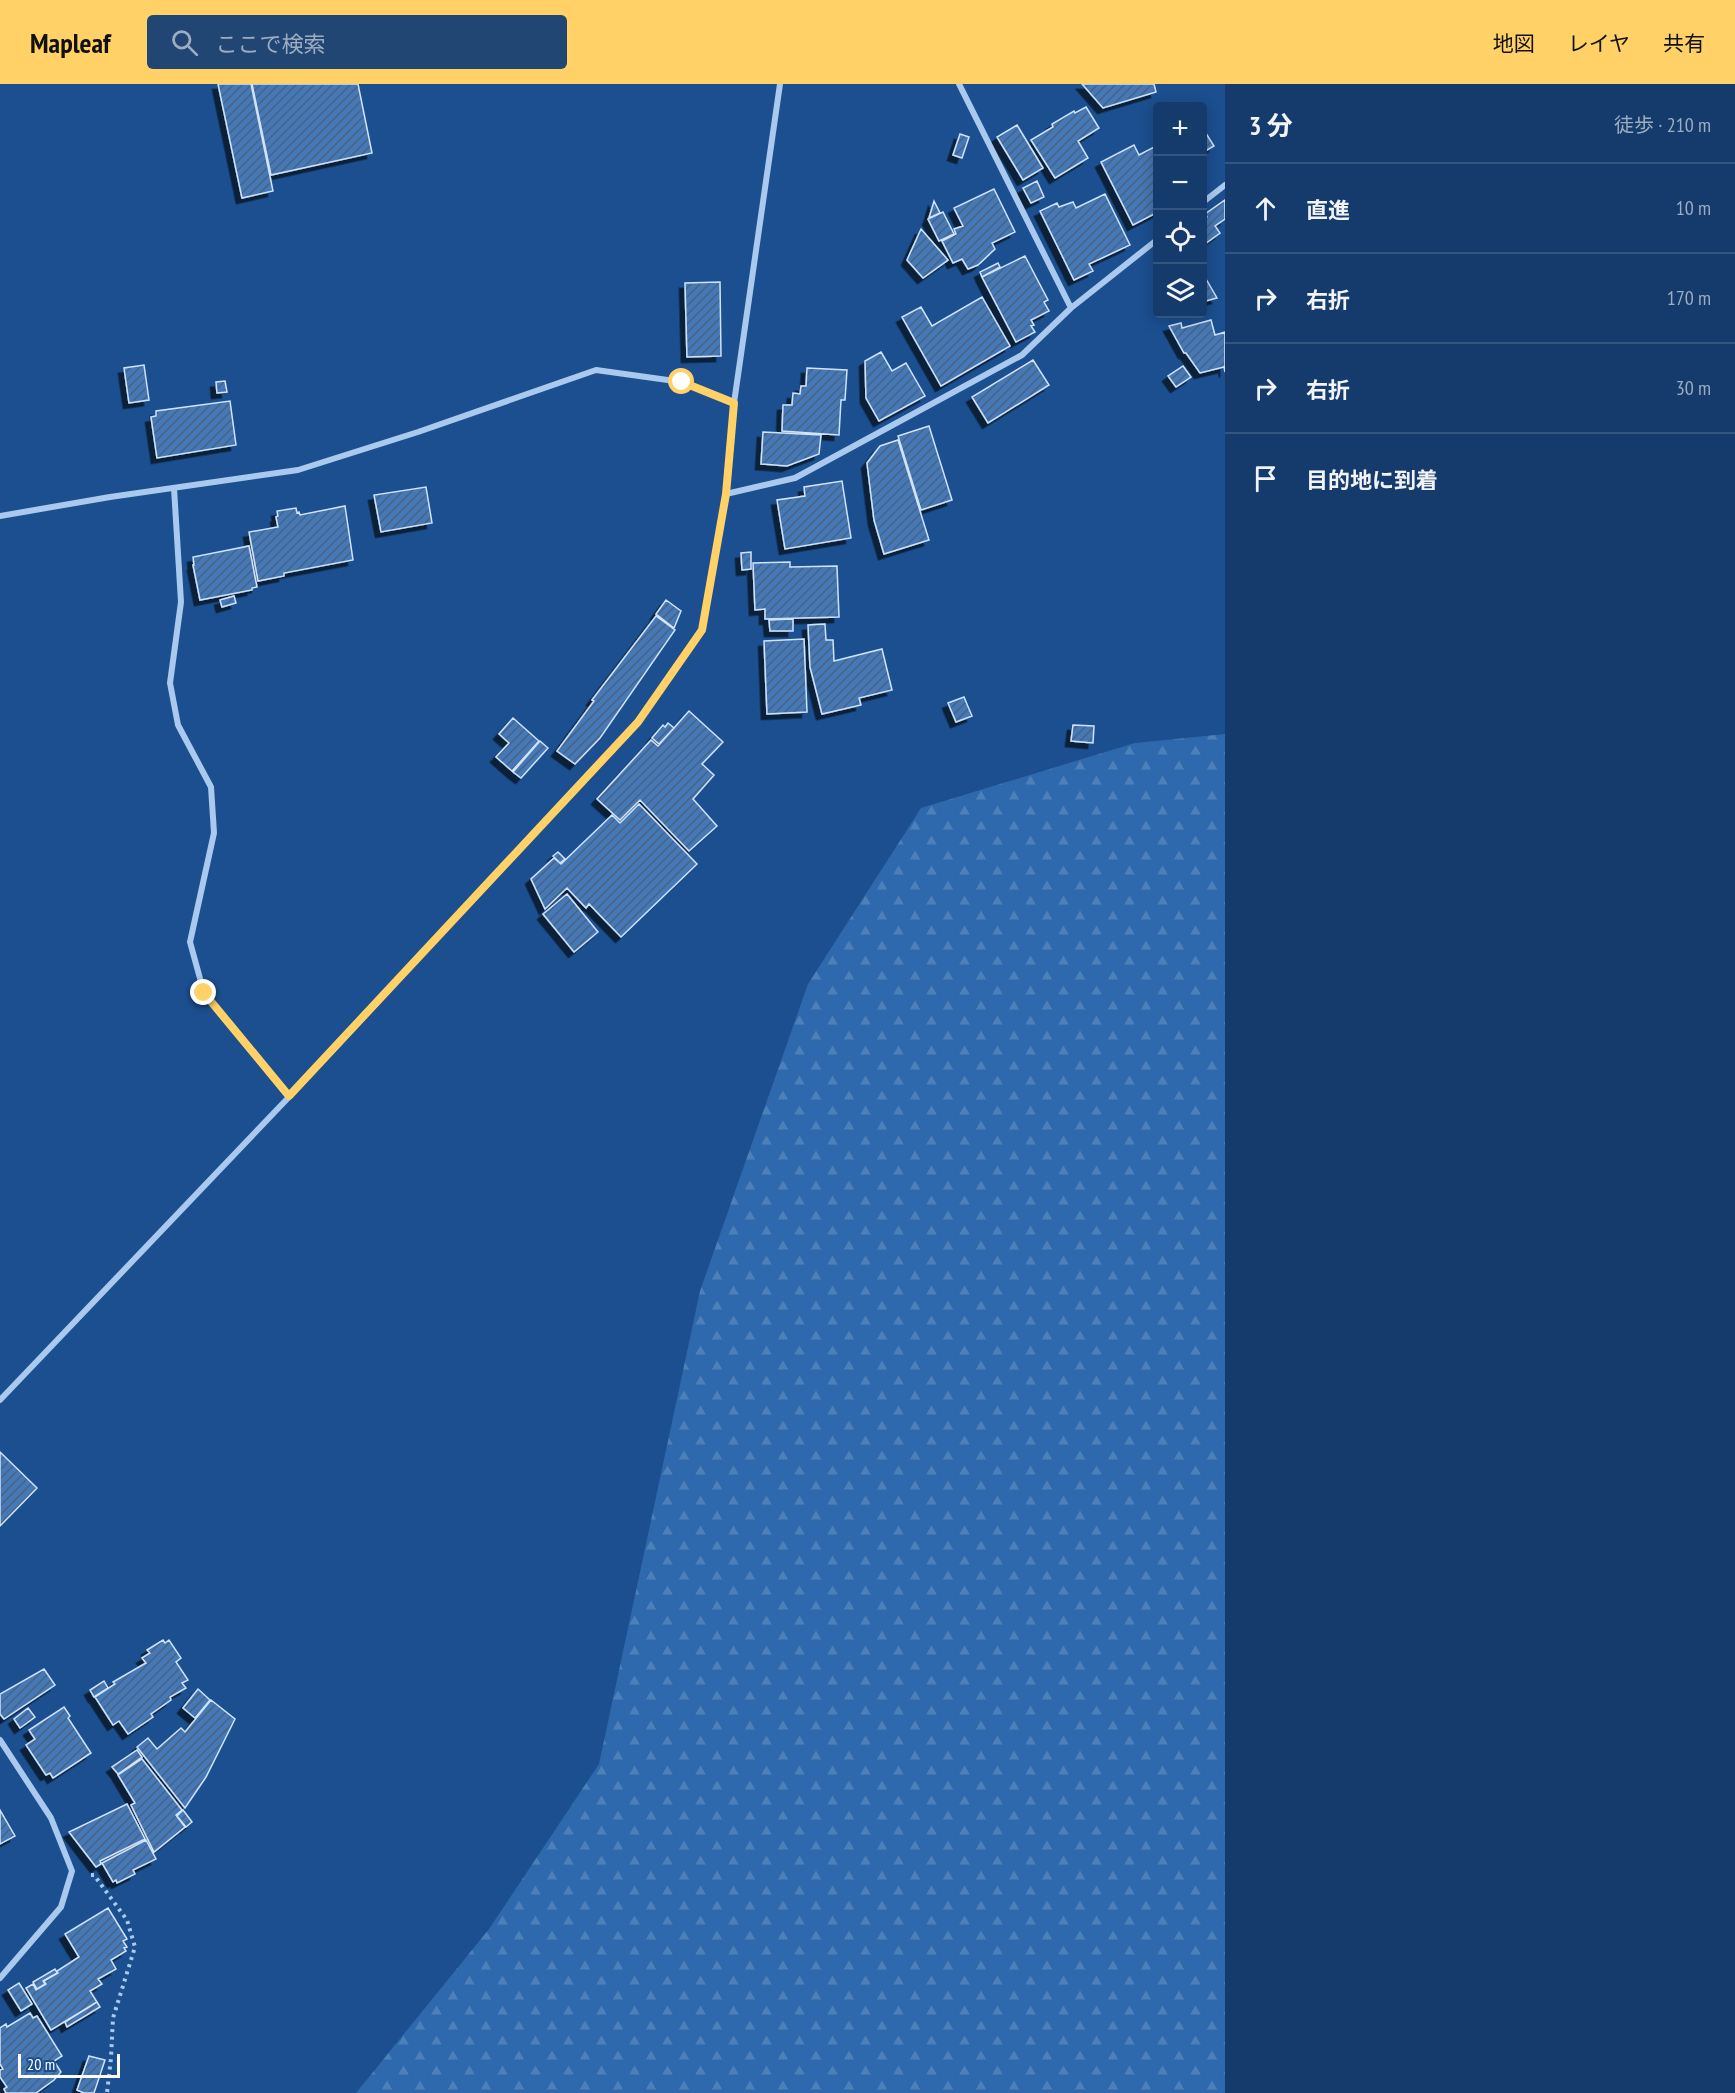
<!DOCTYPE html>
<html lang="ja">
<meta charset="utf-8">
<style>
:root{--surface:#143b6b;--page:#214673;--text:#f1f3f6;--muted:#9dadc1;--line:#33557e;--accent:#ffd166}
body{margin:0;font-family:"PT Sans Narrow","Noto Sans JP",sans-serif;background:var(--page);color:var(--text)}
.controls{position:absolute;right:18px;top:18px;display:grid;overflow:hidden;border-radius:6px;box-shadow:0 3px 15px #0003}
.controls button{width:54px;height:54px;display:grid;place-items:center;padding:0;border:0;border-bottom:2px solid var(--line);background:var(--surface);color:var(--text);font:30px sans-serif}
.scale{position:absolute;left:18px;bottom:15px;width:102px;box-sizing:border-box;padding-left:6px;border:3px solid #fff;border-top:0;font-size:16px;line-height:21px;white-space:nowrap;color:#fff;-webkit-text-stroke:4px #1b4f8f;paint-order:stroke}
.stop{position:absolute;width:18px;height:18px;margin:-14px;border:4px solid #ffd166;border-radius:50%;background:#fff}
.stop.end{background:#ffd166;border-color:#fff;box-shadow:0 2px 6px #0008}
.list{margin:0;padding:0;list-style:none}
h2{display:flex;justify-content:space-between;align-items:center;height:78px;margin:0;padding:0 24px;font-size:26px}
h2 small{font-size:20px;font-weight:400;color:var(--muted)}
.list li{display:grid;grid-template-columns:39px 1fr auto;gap:18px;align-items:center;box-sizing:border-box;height:90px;padding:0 24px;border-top:2px solid var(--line)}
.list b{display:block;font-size:22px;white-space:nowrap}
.list em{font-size:20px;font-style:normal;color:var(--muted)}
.icon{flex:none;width:33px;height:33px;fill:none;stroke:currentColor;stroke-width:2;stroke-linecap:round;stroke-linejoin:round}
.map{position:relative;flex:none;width:1225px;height:2009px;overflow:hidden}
header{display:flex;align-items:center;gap:36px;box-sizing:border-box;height:84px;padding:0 30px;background:var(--accent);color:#111}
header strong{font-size:28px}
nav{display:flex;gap:33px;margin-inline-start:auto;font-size:21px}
.search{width:420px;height:54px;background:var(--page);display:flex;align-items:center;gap:15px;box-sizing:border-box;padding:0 21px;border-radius:6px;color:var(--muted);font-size:22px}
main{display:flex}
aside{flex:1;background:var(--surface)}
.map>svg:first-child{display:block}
.forest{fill:url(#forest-firs)}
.building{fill:url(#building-hatch);stroke:#cfe3fa;stroke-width:1.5;filter:url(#shadow)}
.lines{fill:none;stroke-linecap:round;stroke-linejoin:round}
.path{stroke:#a9c9ee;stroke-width:4;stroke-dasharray:3 4.5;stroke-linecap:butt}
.street{stroke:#a9c9ee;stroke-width:6}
.route{stroke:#ffd166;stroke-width:8}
</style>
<header>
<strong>Mapleaf</strong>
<div class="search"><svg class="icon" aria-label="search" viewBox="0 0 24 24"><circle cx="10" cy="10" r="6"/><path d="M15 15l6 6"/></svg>ここで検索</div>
<nav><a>地図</a><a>レイヤ</a><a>共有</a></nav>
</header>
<main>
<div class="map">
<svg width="1225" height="2009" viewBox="0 0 1225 2009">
<defs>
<pattern id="forest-firs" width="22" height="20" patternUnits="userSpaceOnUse" patternTransform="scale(1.5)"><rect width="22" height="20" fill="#2e69ad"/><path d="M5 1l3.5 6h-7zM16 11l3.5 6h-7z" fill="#4d80b9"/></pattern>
<pattern id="building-hatch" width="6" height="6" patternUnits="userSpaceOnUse" patternTransform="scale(1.5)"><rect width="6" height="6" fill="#4478b7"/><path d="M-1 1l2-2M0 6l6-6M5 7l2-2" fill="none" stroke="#486282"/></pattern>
<filter id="shadow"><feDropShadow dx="-5.5" dy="5.5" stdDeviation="0" flood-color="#0009"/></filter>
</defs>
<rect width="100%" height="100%" fill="#1b4f8f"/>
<path class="forest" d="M1225,650V2009H356L489,1845L599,1680L700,1207L808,900L921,724L1135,659Z"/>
<path class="building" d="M218,0H251L273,107L242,114Z
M252,0H358L372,69L271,91Z
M1082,0H1154L1156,8L1103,24Z
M1086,23L1099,44L1078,57L1088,74L1055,94L1031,56L1053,43L1052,40L1074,27L1075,29Z
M1017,41L1043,84L1023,96L997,53Z
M1202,43L1214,62L1202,69Z
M960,50L969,53L962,74L953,71Z
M1134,61L1139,71L1158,61V128L1133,141L1101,78Z
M1037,97L1044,113L1031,119L1023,104Z
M994,105L1015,148L992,159L995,165L978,181L968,185L962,175L953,179L942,157L956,150L954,145L963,142L954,124Z
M1105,110L1130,161L1089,180L1093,187L1074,196L1040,127L1057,119L1059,123L1073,118L1076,124Z
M1225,116V135L1215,142L1220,149L1202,162V136L1207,133L1205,130Z
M934,117L940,129L929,134Z
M943,128L954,150L939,157L928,135Z
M921,145L948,176L923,194L907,176Z
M1025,172L1048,216L1044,218L1049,227L1031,236L1034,241L1031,242L1035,248L1016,258L982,193Z
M998,179L1000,183L982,193L980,188Z
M1202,188L1217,214L1202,218Z
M720,198L721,272L687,273L685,199Z
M982,213L1010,262L941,302L902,233L921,223L932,242Z
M1211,236L1215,251L1225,248V288L1224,283L1200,289L1186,269H1184L1169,242L1181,239L1182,244Z
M881,268L892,287L906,279L925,312L879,337L866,314L865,277Z
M1033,276L1049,301L988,339L972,313Z
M144,281L149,316L129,319L124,284Z
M1183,282L1191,293L1176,303L1168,292Z
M807,284L847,286L845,316H841L839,351L782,347L783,321H792L793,309L800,310L801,302H806Z
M225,297L227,308L217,309L216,298Z
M230,317L236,361L157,374L151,333L156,332V327Z
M929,342L952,416L921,426L898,352Z
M763,348L821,351L819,370L787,382L761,380Z
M898,356L929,456L884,470L874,436L867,379L880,362Z
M842,397L851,454L785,465L777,416L805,412L804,403Z
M426,403L432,439L381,448L374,411Z
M345,422L353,476L284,489V492L258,497L249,448L278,443L276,433L278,432L277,427L296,424L297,429L299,428L300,431Z
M249,462L257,503L252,504V506L200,516L193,481H194L193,473Z
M751,468V485L742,486L741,469Z
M790,478V483L837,482L839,533L765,535V525L755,526L753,479Z
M234,512L236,519L222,523L220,516Z
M666,516L681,527L674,544L656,530Z
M656,532L675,546L600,654L575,680L557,667L594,617L592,616Z
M793,535V547H770L769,536Z
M825,540L826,556H833L834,577L882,565L892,606L859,614L861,621L822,630L810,583L808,541Z
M804,555L807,628L767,630L764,557Z
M964,613L972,632L956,638L948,619Z
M689,627L723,658L702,680L714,691L693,715L717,742L689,767L640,716L620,736L597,715L651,656L658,662Z
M513,634L539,657L512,687L496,673L509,659L499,650Z
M668,639L674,644L659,660L652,654L663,641L665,643Z
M1073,641L1094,642L1093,659L1071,657Z
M540,657L548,664L521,694L513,688Z
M639,720L697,780L621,853L589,820L586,824L567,804L545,825L531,795L554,774L561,780L612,731L620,739Z
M558,768L565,775L560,779L553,772Z
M567,810L598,848L574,868L543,830Z
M0,1368L37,1404L0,1442Z
M163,1556L165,1559L169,1556L181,1574L176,1578L188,1596L182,1599L186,1604L170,1613L171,1616L151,1630L153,1633L128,1650L119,1637L113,1641L95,1613L115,1600L113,1598L146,1579L142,1574L150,1569L147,1566Z
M44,1585L55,1601L4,1635L0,1630V1610Z
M104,1597L108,1604L94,1613L90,1606Z
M198,1605L210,1616L195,1634L183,1624Z
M211,1616L235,1635L206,1693L185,1724L137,1663L148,1654L157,1665L181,1644L185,1648Z
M64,1623L70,1632L68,1634L91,1669L53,1694L50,1689L46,1691L26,1661L35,1655L29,1646Z
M28,1624L35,1633L20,1644L14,1635Z
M137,1666L142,1673L118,1690L112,1683Z
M142,1675L182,1726L176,1731L185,1743L154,1768L131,1721L135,1719L118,1691Z
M127,1720L145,1755L100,1777L101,1780L96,1783L69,1748Z
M0,1726L15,1752L0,1760Z
M183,1726L192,1738L186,1743L177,1732Z
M146,1756L156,1775L133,1786L135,1790L117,1799L116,1796L113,1798L102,1779Z
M108,1824L127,1855L123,1857L127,1863L124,1864L126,1867L111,1876L116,1885L98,1895L102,1900L90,1907L97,1918L51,1946L26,1904L33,1900L36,1906L46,1900L44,1897L58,1889L57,1887L79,1873L65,1850Z
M55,1885L57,1889L43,1897L45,1900L37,1905L33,1898Z
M19,1899L32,1920L21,1927L8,1906Z
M97,1918L100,1923L67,1943L65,1938Z
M30,1929L33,1934L37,1932L62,1972L54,1977L61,1988L54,1996L36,2009H6L4,2005L7,2003L0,1993V1986L3,1985L0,1980V1944L6,1940L7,1943Z
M89,1972L105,1976L94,2009H84L77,2006Z"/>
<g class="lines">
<path class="path" d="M91,1791H94L127,1836L135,1863L113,1934L111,1974L107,2009"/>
<path class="street" d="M959,0L1071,224
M1202,119L1225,101
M174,404L181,518L170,599L178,641L211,703L214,749L190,858L204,909L289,1013
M726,410L795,394L1022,271L1071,224L1158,155
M0,432L110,413L298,386L418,348L596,286L682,298L734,319
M0,1316L289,1013L638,638L702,546L726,410L734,319L780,0
M0,1656L51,1734L72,1787L61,1823L0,1894"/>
</g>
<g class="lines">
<path class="route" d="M204,909L289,1012L638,638L702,546L726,410L734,319L682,298"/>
</g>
</svg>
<div class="controls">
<button>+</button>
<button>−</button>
<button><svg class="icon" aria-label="locate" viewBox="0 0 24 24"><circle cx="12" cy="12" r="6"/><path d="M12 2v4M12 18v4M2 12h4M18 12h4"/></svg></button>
<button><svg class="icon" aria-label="layers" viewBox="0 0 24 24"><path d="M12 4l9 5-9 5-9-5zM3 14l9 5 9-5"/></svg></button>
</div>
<div class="scale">20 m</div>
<div class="stop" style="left:682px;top:298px"></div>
<div class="stop end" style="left:204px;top:909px"></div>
</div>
<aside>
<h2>3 分<small>徒歩 · 210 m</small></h2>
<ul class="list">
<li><svg class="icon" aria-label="ahead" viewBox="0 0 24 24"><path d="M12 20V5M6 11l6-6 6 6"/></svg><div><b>直進</b></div><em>10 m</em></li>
<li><svg class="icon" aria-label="right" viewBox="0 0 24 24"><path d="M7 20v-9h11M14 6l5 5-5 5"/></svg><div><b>右折</b></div><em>170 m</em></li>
<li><svg class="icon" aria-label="right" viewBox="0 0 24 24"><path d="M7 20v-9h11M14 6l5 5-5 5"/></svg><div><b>右折</b></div><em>30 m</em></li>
<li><svg class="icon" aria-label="arrive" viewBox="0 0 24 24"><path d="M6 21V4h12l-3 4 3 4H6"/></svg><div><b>目的地に到着</b></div></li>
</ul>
</aside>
</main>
